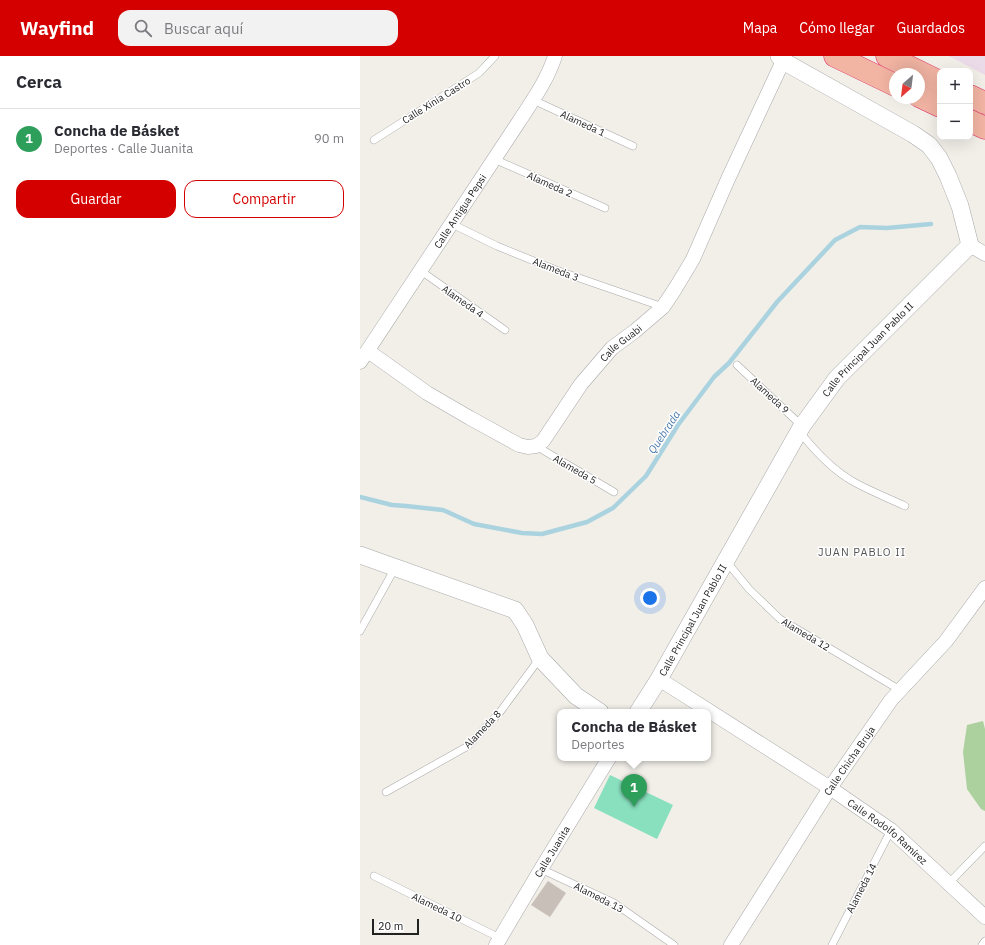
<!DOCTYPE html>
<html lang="es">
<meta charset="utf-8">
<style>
:root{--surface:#fff;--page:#f2f2f3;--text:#2b2b33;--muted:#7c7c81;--line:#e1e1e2;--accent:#d40000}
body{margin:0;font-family:"IBM Plex Sans",sans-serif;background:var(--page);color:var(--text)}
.controls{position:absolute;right:12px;top:12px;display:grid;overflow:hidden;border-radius:8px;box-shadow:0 4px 16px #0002}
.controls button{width:36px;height:36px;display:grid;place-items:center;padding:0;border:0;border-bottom:1px solid var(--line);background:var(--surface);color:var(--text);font:20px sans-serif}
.compass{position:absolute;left:529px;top:12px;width:36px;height:36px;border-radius:50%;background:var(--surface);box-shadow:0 4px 16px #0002;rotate:208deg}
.scale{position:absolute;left:12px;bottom:10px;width:47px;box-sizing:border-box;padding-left:4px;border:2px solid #222;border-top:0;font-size:11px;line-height:14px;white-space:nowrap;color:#222;-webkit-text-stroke:3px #fff;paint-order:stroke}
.you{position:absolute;left:290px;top:542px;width:14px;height:14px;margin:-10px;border:3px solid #fff;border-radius:50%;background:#1a73e8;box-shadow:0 0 0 6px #1a73e833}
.badge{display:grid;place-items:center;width:26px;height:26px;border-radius:50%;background:var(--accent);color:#fff;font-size:13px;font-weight:700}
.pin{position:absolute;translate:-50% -33px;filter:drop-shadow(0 1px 2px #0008)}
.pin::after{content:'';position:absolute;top:21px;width:14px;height:12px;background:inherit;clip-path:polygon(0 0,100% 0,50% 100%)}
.popup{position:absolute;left:197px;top:653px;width:154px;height:52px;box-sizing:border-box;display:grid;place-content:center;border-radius:8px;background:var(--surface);filter:drop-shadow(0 1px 3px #0005);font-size:13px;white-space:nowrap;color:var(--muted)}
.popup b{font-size:15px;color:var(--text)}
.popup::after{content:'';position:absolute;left:50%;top:100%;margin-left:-8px;border:8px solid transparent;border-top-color:var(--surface)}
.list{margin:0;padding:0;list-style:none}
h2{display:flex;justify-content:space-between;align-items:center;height:52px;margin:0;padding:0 16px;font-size:17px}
h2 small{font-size:13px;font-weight:400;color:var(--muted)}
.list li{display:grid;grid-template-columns:26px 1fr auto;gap:12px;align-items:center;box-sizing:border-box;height:60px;padding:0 16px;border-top:1px solid var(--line)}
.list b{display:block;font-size:15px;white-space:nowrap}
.list p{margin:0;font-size:13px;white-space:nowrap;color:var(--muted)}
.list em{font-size:13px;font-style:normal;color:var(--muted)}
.actions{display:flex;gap:8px;padding:12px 16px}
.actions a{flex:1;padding:9px 0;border:1px solid var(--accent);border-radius:12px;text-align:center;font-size:14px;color:var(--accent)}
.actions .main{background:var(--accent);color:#fff}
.icon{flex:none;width:22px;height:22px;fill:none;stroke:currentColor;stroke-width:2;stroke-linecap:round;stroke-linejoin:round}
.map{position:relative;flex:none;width:625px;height:889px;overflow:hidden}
header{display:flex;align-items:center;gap:24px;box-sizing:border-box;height:56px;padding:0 20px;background:var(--accent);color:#fff}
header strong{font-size:19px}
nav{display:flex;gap:22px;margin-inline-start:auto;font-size:14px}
.search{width:280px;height:36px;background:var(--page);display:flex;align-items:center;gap:10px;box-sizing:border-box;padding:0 14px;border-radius:12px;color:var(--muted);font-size:15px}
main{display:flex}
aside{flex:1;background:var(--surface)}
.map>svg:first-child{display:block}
.industrial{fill:#ebdbe8}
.forest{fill:#add19e}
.pitch{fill:#88e0be}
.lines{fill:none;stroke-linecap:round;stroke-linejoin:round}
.stream{stroke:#aad3df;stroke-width:4.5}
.building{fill:#c7bfb8}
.service-casing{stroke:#a9a9a9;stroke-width:8}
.minor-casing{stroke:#a9a9a9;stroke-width:15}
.tertiary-casing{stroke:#a9a9a9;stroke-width:18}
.trunk-casing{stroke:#dc2a67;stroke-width:23}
.service{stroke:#fff;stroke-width:7}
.minor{stroke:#fff;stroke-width:14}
.tertiary{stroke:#fff;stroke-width:17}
.trunk{stroke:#f2b4a3;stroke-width:22}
.labels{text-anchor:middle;stroke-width:3;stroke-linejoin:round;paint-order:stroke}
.street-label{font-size:10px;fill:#222;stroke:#fff}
.water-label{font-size:11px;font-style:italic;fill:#4a7aab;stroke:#fff}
.neighbourhood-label{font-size:11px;letter-spacing:1px;fill:#555;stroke:#fff}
</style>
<header>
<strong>Wayfind</strong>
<div class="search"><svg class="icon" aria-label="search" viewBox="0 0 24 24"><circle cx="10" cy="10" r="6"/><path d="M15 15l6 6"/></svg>Buscar aquí</div>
<nav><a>Mapa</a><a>Cómo llegar</a><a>Guardados</a></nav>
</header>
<main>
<aside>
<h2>Cerca<small></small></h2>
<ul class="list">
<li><span class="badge" style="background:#2e9e5b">1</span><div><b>Concha de Básket</b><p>Deportes · Calle Juanita</p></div><em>90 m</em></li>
</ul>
<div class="actions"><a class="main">Guardar</a><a>Compartir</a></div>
</aside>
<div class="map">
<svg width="625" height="889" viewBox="0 0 625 889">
<rect width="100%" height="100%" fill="#f2efe9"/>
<!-- industrial -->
<path class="industrial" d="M589 0H625V19Z"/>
<!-- forest -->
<path class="forest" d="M623 665 625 673V755L621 753 607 733 603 696 607 669Z"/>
<!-- pitch -->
<path class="pitch" d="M250 719 313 749 297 783 234 752Z"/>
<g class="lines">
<!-- stream -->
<path class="stream" d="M0 441 32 449 46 450 83 454 114 468 162 477 182 478 227 466 253 452 286 420 318 369 354 321 369 307 417 246 475 184 500 171 527 172 571 168"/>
</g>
<!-- building -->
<path class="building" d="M188 825 206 837 190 861 171 849Z"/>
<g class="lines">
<!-- service casing -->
<g class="service-casing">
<g id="service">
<path d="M173 44 273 90"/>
<path d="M14 84 119 17 135 0"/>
<path d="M134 103 245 152"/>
<path d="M92 168 137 190 196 214 303 251"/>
<path d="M61 215 145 274"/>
<path d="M377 309 442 370"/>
<path d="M439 375C454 394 472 414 494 426 510 435 528 442 545 450"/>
<path d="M176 390 254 436"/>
<path d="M366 505 389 533 420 563 540 634"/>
<path d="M0 575 35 512"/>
<path d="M26 736 108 690 140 656 180 602"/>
<path d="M181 813 254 847 314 889"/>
<path d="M14 820 140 882"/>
<path d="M589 827 625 790"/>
<path d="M472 889 531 774"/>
<path d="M622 889 625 885"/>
</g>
</g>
<!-- minor casing -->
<g class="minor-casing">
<g id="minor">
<path d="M610 189 625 198"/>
<path id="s1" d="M8 295 67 337 110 362 159 389 168 391 176 390 183 385 221 328 252 292 275 275 303 251 315 233 333 203 368 123 423 5"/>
<path id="s2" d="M0 306 158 67C172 45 187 25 195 0"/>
<path id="s3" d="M299 623 470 732 531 774 625 861"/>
<path id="s4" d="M136 889 181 813 249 702"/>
<path id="s5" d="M371 889 470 732 531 644 586 585 625 532"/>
</g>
</g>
<!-- tertiary casing -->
<g class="tertiary-casing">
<g id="tertiary">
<path d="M0 499 155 554 165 569 180 602 216 640 240 656"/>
<path id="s6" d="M278 656 299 623 442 370 477 322 610 189 600 150 588 120 579 102 569 89 553 78 423 5 419 0"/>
</g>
</g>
<!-- trunk casing -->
<g class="trunk-casing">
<g id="trunk">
<path d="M475 0 535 29"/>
<path d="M527 0 580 26"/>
<path d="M559 40 580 50"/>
<path d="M610 40 625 47"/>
<path d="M610 65 625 72"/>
</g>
</g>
<!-- service -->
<use href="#service" class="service"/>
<!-- minor -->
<use href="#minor" class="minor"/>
<!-- tertiary -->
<use href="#tertiary" class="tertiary"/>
<!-- trunk -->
<use href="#trunk" class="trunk"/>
</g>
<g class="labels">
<!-- street labels -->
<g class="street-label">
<text transform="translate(76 44) rotate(-32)" y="4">Calle Xinia Castro</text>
<text transform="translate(223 67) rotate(25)" y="4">Alameda 1</text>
<text transform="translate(190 128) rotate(24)" y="4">Alameda 2</text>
<text dy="4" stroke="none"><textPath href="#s2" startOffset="181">Calle Antigua Pepsi</textPath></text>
<text transform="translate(196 213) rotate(21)" y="4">Alameda 3</text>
<text transform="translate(103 245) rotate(35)" y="4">Alameda 4</text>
<text dy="4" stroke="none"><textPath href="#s1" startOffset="330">Calle Guabi</textPath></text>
<text dy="4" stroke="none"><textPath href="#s6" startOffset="431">Calle Principal Juan Pablo II</textPath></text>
<text transform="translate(410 339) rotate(43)" y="4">Alameda 9</text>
<text transform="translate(215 413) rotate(30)" y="4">Alameda 5</text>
<text dy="4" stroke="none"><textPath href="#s6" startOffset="107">Calle Principal Juan Pablo II</textPath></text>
<text transform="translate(446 578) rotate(31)" y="4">Alameda 12</text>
<text transform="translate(122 673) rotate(-46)" y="4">Alameda 8</text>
<text dy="4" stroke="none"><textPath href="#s5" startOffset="219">Calle Chicha Bruja</textPath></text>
<text dy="4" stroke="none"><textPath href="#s3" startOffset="275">Calle Rodolfo Ramírez</textPath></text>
<text dy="4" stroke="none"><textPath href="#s4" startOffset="109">Calle Juanita</textPath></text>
<text transform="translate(501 832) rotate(-63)" y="4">Alameda 14</text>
<text transform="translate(239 841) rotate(27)" y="4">Alameda 13</text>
<text transform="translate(77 851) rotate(26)" y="4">Alameda 10</text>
</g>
<!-- water labels -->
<g class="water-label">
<text transform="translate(304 376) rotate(-57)" y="4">Quebrada</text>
</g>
<!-- neighbourhood labels -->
<g class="neighbourhood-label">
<text x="502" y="500">JUAN PABLO II</text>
</g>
</g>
</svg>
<div class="controls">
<button>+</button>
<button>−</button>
</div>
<svg class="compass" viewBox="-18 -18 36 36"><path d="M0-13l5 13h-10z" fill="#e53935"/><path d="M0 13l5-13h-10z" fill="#7c7c81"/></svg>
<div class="scale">20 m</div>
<div class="you"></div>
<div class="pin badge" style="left:274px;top:751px;background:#2e9e5b">1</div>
<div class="popup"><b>Concha de Básket</b>Deportes</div>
</div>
</main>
